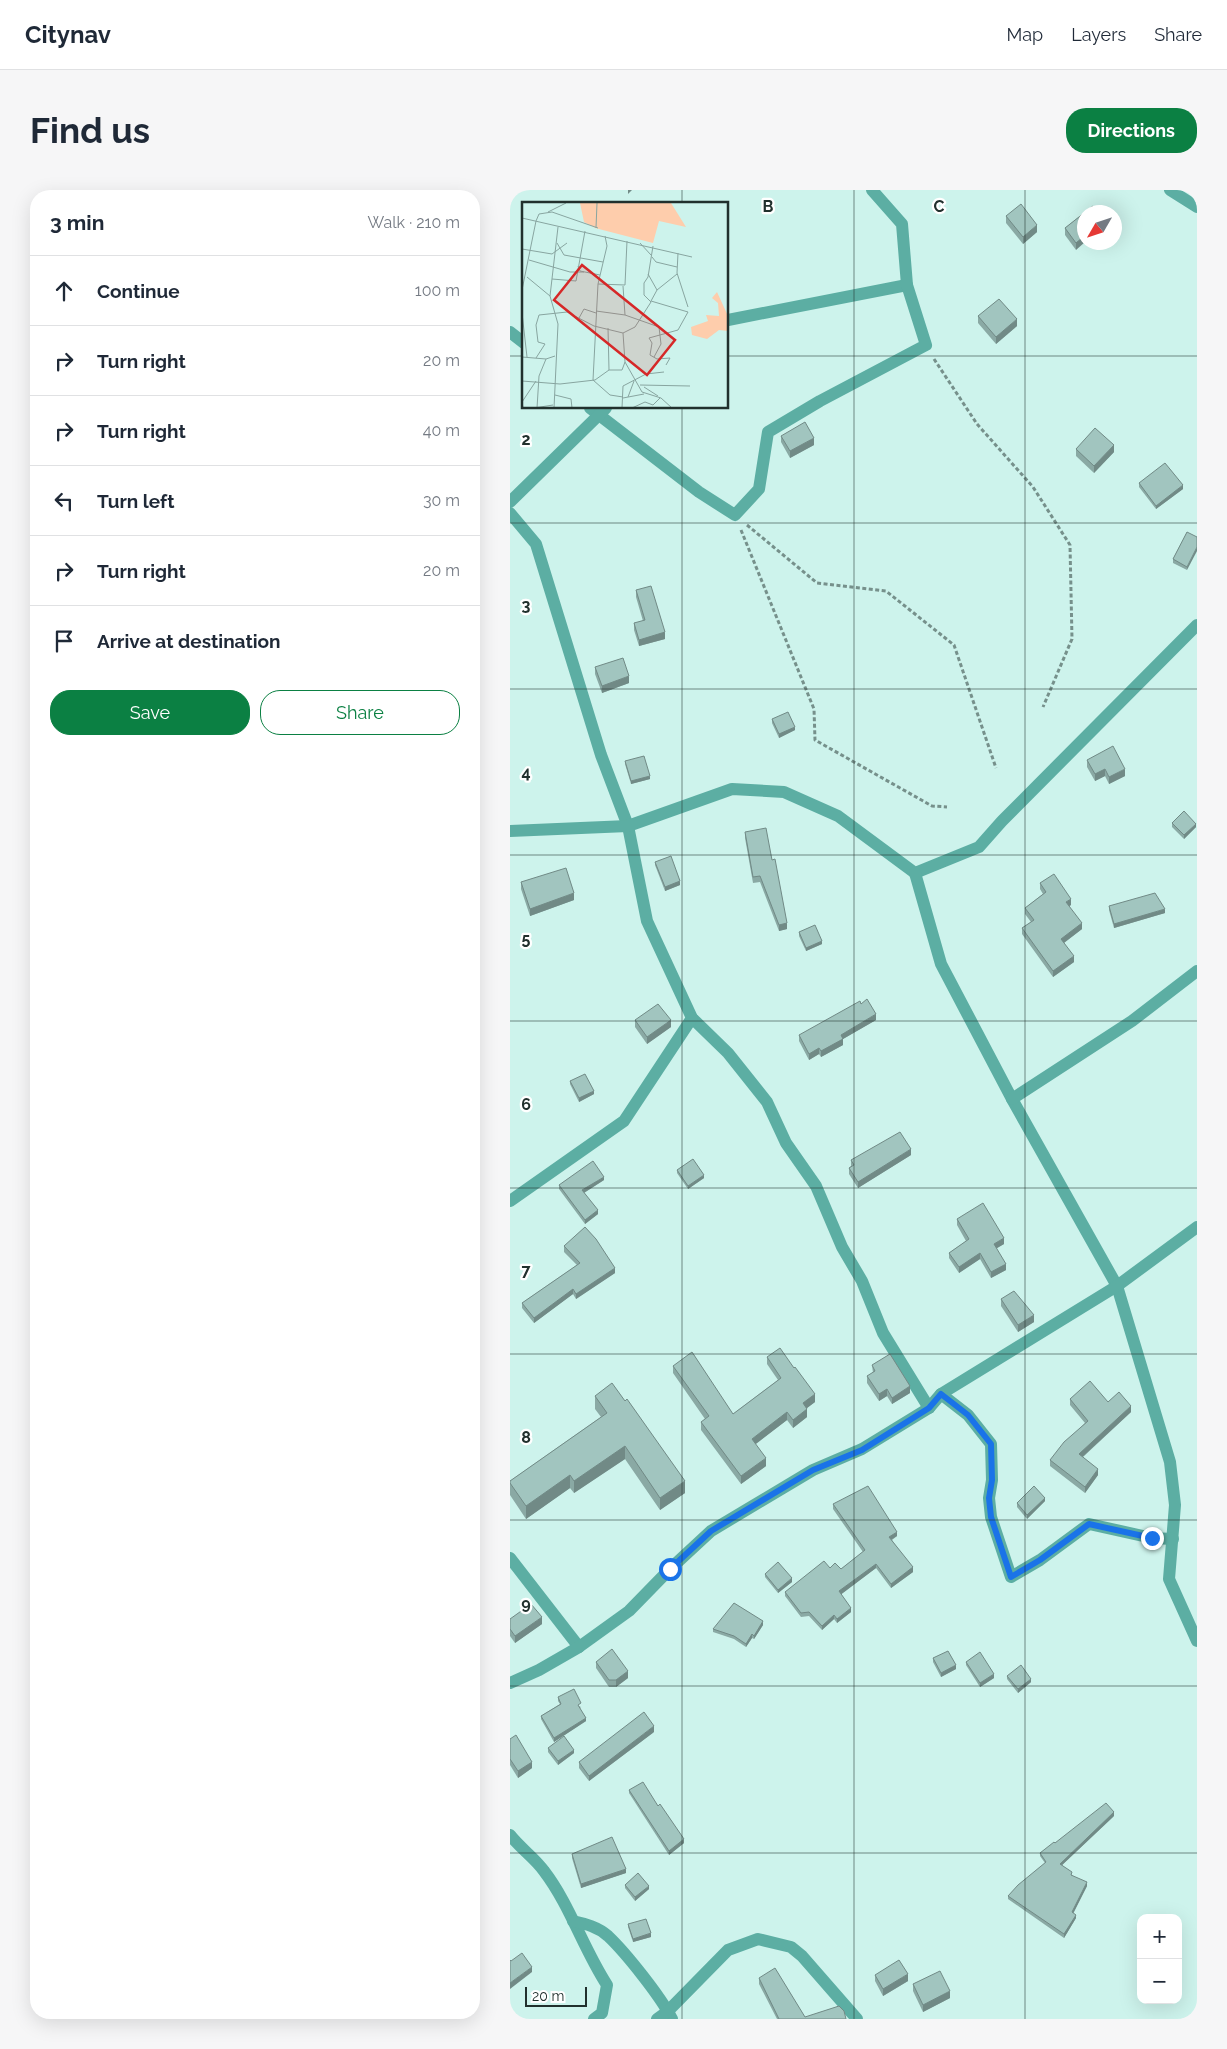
<!DOCTYPE html>
<meta charset="utf-8">
<style>
:root{--surface:#fff;--page:#f6f6f7;--text:#1f2937;--muted:#747a83;--line:#e0e1e3;--accent:#0b8043}
body{margin:0;font-family:Raleway,sans-serif;background:var(--page);color:var(--text)}
.controls{position:absolute;right:15px;bottom:15px;display:grid;overflow:hidden;border-radius:10px;box-shadow:0 5px 20px #0002}
.controls button{width:45px;height:45px;display:grid;place-items:center;padding:0;border:0;border-bottom:1px solid var(--line);background:var(--surface);color:var(--text);font:25px sans-serif}
.compass{position:absolute;left:567px;top:15px;width:45px;height:45px;border-radius:50%;background:var(--surface);box-shadow:0 5px 20px #0002;rotate:231deg}
.scale{position:absolute;left:15px;bottom:12px;width:62px;box-sizing:border-box;padding-left:5px;border:2px solid #21302d;border-top:0;font-size:14px;line-height:18px;white-space:nowrap;color:#21302d;-webkit-text-stroke:4px #fff;paint-order:stroke}
.stop{position:absolute;width:15px;height:15px;margin:-11px;border:4px solid #1a73e8;border-radius:50%;background:#fff}
.stop.end{background:#1a73e8;border-color:#fff;box-shadow:0 1px 5px #0008}
.list{margin:0;padding:0;list-style:none}
h2{display:flex;justify-content:space-between;align-items:center;height:65px;margin:0;padding:0 20px;font-size:21px}
h2 small{font-size:16px;font-weight:400;color:var(--muted)}
.list li{display:grid;grid-template-columns:32px 1fr auto;gap:15px;align-items:center;box-sizing:border-box;height:70px;padding:0 20px;border-top:1px solid var(--line)}
.list b{display:block;font-size:19px;white-space:nowrap}
.list em{font-size:16px;font-style:normal;color:var(--muted)}
.actions{display:flex;gap:10px;padding:15px 20px}
.actions a{flex:1;padding:11px 0;border:1px solid var(--accent);border-radius:20px;text-align:center;font-size:18px;color:var(--accent)}
.actions .main{background:var(--accent);color:#fff}
.icon{flex:none;width:28px;height:28px;fill:none;stroke:currentColor;stroke-width:2;stroke-linecap:round;stroke-linejoin:round}
.map{position:relative;flex:none;width:687px;height:1829px;overflow:hidden;border-radius:20px}
header{display:flex;align-items:center;gap:30px;box-sizing:border-box;height:70px;padding:0 25px;background:var(--surface);border-bottom:1px solid var(--line)}
header strong{font-size:24px}
nav{display:flex;gap:28px;margin-inline-start:auto;font-size:18px}
.intro{display:flex;align-items:center;justify-content:space-between;box-sizing:border-box;height:120px;padding:0 30px}
h1{margin:0;font-size:35px}
.button{padding:12px 22px;border-radius:20px;background:var(--accent);color:#fff;font-size:18px;font-weight:700}
main{display:flex;gap:30px;padding:0 30px}
aside{flex:1;background:var(--surface);border-radius:20px;box-shadow:0 5px 20px #0002}
.map>svg:first-child{display:block}
.lines{fill:none;stroke-linecap:round;stroke-linejoin:round}
.path{stroke:#76908b;stroke-width:3;stroke-dasharray:4 2.5;stroke-linecap:butt}
.street{stroke:#5caea3;stroke-width:12}
.wall{fill:#8aa9a4}
.shaded-wall{fill:#718a86}
.building{fill:#a1c5bf;stroke:#718a86}
.route{stroke:#1a73e8;stroke-width:6}
.grid{fill:none;stroke:#21302d;stroke-width:1;stroke-opacity:0.55}
.inset-road{fill:none;stroke:#88a5a0;stroke-width:1}
.view{fill:#d62828;fill-opacity:0.15;stroke:#d62828;stroke-width:2.5}
.inset-edge{fill:none;stroke:#21302d;stroke-width:2.5}
.grid-label{font-size:16px;text-anchor:middle;font-weight:bold;fill:#21302d;stroke:#fff;stroke-width:4.5;stroke-linejoin:round;paint-order:stroke}
</style>
<header>
<strong>Citynav</strong>
<nav><a>Map</a><a>Layers</a><a>Share</a></nav>
</header>
<div class="intro"><h1>Find us</h1><a class="button">Directions</a></div>
<main>
<aside>
<h2>3 min<small>Walk · 210 m</small></h2>
<ul class="list">
<li><svg class="icon" aria-label="ahead" viewBox="0 0 24 24"><path d="M12 20V5M6 11l6-6 6 6"/></svg><div><b>Continue</b></div><em>100 m</em></li>
<li><svg class="icon" aria-label="right" viewBox="0 0 24 24"><path d="M7 20v-9h11M14 6l5 5-5 5"/></svg><div><b>Turn right</b></div><em>20 m</em></li>
<li><svg class="icon" aria-label="right" viewBox="0 0 24 24"><path d="M7 20v-9h11M14 6l5 5-5 5"/></svg><div><b>Turn right</b></div><em>40 m</em></li>
<li><svg class="icon" aria-label="left" viewBox="0 0 24 24"><path d="M17 20v-9H6M10 6l-5 5 5 5"/></svg><div><b>Turn left</b></div><em>30 m</em></li>
<li><svg class="icon" aria-label="right" viewBox="0 0 24 24"><path d="M7 20v-9h11M14 6l5 5-5 5"/></svg><div><b>Turn right</b></div><em>20 m</em></li>
<li><svg class="icon" aria-label="arrive" viewBox="0 0 24 24"><path d="M6 21V4h12l-3 4 3 4H6"/></svg><div><b>Arrive at destination</b></div></li>
</ul>
<div class="actions"><a class="main">Save</a><a>Share</a></div>
</aside>
<div class="map">
<svg width="687" height="1829" viewBox="0 0 687 1829">
<rect width="100%" height="100%" fill="#cdf3ec"/>
<g class="lines">
<!-- path -->
<g class="path">
<path d="M424 169 467 234 523 297 560 355 562 449 533 517"/>
<path d="M237 335 307 393 376 401 444 455 486 578"/>
<path d="M231 340 304 519 305 550 422 616 437 617"/>
</g>
<!-- street -->
<g class="street">
<path d="M660 0 687 17"/>
<path d="M218 130 397 95"/>
<path d="M0 142 14 153"/>
<path d="M80 218 189 302 225 325 249 299 258 242 310 211 416 155 397 95 392 34 362 0"/>
<path d="M0 312 96 218"/>
<path d="M0 323 26 354 91 565 118 636 137 731 182 828 218 863 257 912 276 953 306 996 332 1057 352 1091 373 1143 419 1218"/>
<path d="M0 641 118 636 222 599 274 602 328 626 405 683 469 657 492 631 687 435"/>
<path d="M405 683 431 774 502 909 607 1096 660 1272 665 1315 659 1389 687 1451"/>
<path d="M502 909 622 831 687 781"/>
<path d="M0 1011 114 931 182 828"/>
<path d="M431 1204 458 1225 481 1254 482 1290 479 1308 481 1327 501 1387 530 1370 579 1334 642 1348 663 1349"/>
<path d="M0 1368 69 1457"/>
<path d="M0 1493 29 1480 69 1457 119 1421 160 1379 201 1341 303 1280 352 1259 419 1218 431 1204 607 1096 687 1037"/>
<path d="M0 1645C10 1658 25 1668 34 1681 60 1715 73 1758 97 1795L92 1823 84 1829"/>
<path d="M63 1731C76 1734 88 1737 98 1746 116 1763 151 1807 162 1829"/>
<path d="M147 1829 158 1821 218 1760 248 1749 281 1757 292 1766 347 1829"/>
</g>
</g>
<!-- wall -->
<g class="wall">
<path d="M574 23 566 60 555 45V38Z"/>
<path d="M496 26 527 42 513 54 496 33Z"/>
<path d="M468 126 507 136 486 154 468 133Z"/>
<path d="M271 246 304 255 280 268 271 252Z"/>
<path d="M566 259 604 262 584 283 566 266Z"/>
<path d="M629 293 673 299 646 319 629 297Z"/>
<path d="M677 342V380L663 373V369Z"/>
<path d="M126 400 155 449 129 456 124 440V433L133 431 126 407Z"/>
<path d="M85 477 119 493 92 503 85 484Z"/>
<path d="M262 529 285 540 269 548 262 533Z"/>
<path d="M577 570 615 586 599 594 595 586 585 591 577 577Z"/>
<path d="M115 571 140 589 121 594 115 574Z"/>
<path d="M662 633 686 637 674 649 662 637Z"/>
<path d="M235 642 262 670 277 739 269 741 250 692 243 693 235 648Z"/>
<path d="M145 672 170 695 155 701 145 675Z"/>
<path d="M11 692 64 710 20 726 11 699Z"/>
<path d="M530 693 561 715 559 716 572 739 554 753 564 772 543 787 512 744V738L521 732 515 724V718L533 704 530 699Z"/>
<path d="M599 716 655 723 604 738 599 720Z"/>
<path d="M289 742 312 754 296 761 289 746Z"/>
<path d="M125 830 161 837 137 854 125 837Z"/>
<path d="M366 830 333 849V855L311 867 309 864 299 870 289 851V845Z"/>
<path d="M60 891 84 904 69 912 60 894Z"/>
<path d="M401 965 348 998 339 984V978L341 976V970Z"/>
<path d="M167 980 194 988 178 999 167 983Z"/>
<path d="M94 990 74 1003 88 1024 75 1034 49 999V995Z"/>
<path d="M447 1029 494 1054 486 1058 496 1080 481 1088 470 1069 449 1083 439 1068V1063L456 1051 447 1035Z"/>
<path d="M54 1056 105 1083 66 1109 63 1104 24 1133 12 1118V1113L67 1075 54 1062Z"/>
<path d="M491 1109 524 1132 508 1142 491 1116Z"/>
<path d="M257 1167 305 1212 297 1218V1227L283 1238 277 1230 245 1254 256 1276 231 1294 191 1240V1232L195 1229 163 1183V1176L223 1224 268 1190 257 1174Z"/>
<path d="M362 1175 400 1203 382 1214 377 1206 369 1211 357 1193V1186L363 1183Z"/>
<path d="M85 1206 175 1303 150 1320 115 1269 64 1303 60 1298 16 1329 0 1305V1291L91 1227 85 1219Z"/>
<path d="M560 1209 598 1212 621 1222 573 1267 588 1285 575 1303 540 1276V1270L575 1233 560 1215Z"/>
<path d="M535 1311 517 1329 507 1317V1313Z"/>
<path d="M323 1314 387 1346 382 1350 403 1382 381 1398 366 1378 331 1404 341 1422 327 1433 324 1429 312 1440 299 1426 291 1427 275 1406V1402L320 1378 331 1379 353 1362 323 1319Z"/>
<path d="M255 1384 282 1392 268 1403 255 1387Z"/>
<path d="M0 1429 32 1434 5 1453 0 1446Z"/>
<path d="M253 1435 244 1449 242 1448 236 1457 224 1449 203 1442V1439Z"/>
<path d="M423 1468 446 1479 431 1487 423 1472Z"/>
<path d="M86 1472 118 1488 106 1497H99L86 1478Z"/>
<path d="M456 1472 484 1488 470 1497 456 1475Z"/>
<path d="M497 1486 521 1492 508 1503 497 1489Z"/>
<path d="M48 1507 71 1517 70 1518 76 1531 44 1552 31 1529V1526L50 1514 48 1511Z"/>
<path d="M144 1542 79 1591 69 1578V1572Z"/>
<path d="M0 1549 22 1578 8 1588 0 1575Z"/>
<path d="M38 1558 64 1563 48 1575 38 1562Z"/>
<path d="M119 1600 148 1616 174 1653 159 1665 119 1603Z"/>
<path d="M604 1626 552 1675 562 1685 577 1696 563 1723 566 1728 554 1748 498 1709V1706L535 1673 530 1666V1663L545 1653Z"/>
<path d="M62 1664 116 1683 71 1698 62 1668Z"/>
<path d="M115 1695 139 1699 125 1711 115 1698Z"/>
<path d="M118 1734 141 1747 123 1752 118 1737Z"/>
<path d="M365 1785 398 1791 373 1806 365 1791Z"/>
<path d="M249 1788 295 1827 336 1829H267L249 1794Z"/>
<path d="M403 1794 440 1808 413 1822 403 1801Z"/>
</g>
<!-- shaded-wall -->
<g class="shaded-wall">
<path d="M118 0H122L118 4Z"/>
<path d="M527 35V42L513 54V47Z"/>
<path d="M574 46V52H575L566 60V53Z"/>
<path d="M507 129V136L486 154V147Z"/>
<path d="M304 248V255L280 268V261Z"/>
<path d="M604 255V262L584 283V276Z"/>
<path d="M673 295V299L646 319V316Z"/>
<path d="M687 357V361L677 380V377Z"/>
<path d="M155 442V449L129 456V450Z"/>
<path d="M119 486V493L92 503V496Z"/>
<path d="M285 537V540L269 548V544Z"/>
<path d="M595 579V586L585 591V584Z"/>
<path d="M615 579V586L599 594V587Z"/>
<path d="M140 586V589L121 594V591Z"/>
<path d="M686 634V637L674 649V645Z"/>
<path d="M170 691V695L155 701V697Z"/>
<path d="M64 703V710L20 726V719Z"/>
<path d="M561 709V715L556 718V712Z"/>
<path d="M655 719V723L604 738V734Z"/>
<path d="M277 733V739L269 741V735Z"/>
<path d="M572 733V739L551 755V749Z"/>
<path d="M312 751V754L296 761V758Z"/>
<path d="M564 766V772L543 787V781Z"/>
<path d="M366 824V830L333 849V855L311 867V861L331 845Z"/>
<path d="M161 830V837L137 854V847Z"/>
<path d="M309 858V864L299 870V864Z"/>
<path d="M84 901V904L69 912V908Z"/>
<path d="M401 959V965L348 998V992Z"/>
<path d="M194 985V988L178 999V996Z"/>
<path d="M94 987V990L72 1004V1000Z"/>
<path d="M88 1020V1024L75 1034V1030Z"/>
<path d="M494 1048V1054L484 1060V1054Z"/>
<path d="M470 1063V1069L449 1083V1077Z"/>
<path d="M496 1074V1080L481 1088V1082Z"/>
<path d="M105 1078V1083L66 1109V1104Z"/>
<path d="M63 1099V1104L24 1133V1128Z"/>
<path d="M524 1125V1132L508 1142V1135Z"/>
<path d="M400 1196V1203L382 1214V1208Z"/>
<path d="M377 1199V1206L369 1211V1204Z"/>
<path d="M305 1204V1212L293 1221V1213Z"/>
<path d="M621 1216V1222L569 1270V1264Z"/>
<path d="M297 1219V1227L283 1238V1230Z"/>
<path d="M277 1222V1230L242 1257V1249Z"/>
<path d="M115 1256V1269L64 1303V1291Z"/>
<path d="M256 1268V1276L231 1294V1286Z"/>
<path d="M588 1279V1285L575 1303V1297Z"/>
<path d="M60 1285V1298L16 1329V1316Z"/>
<path d="M175 1291V1303L150 1320V1308Z"/>
<path d="M535 1308V1311L517 1329V1325Z"/>
<path d="M387 1342V1346L379 1351V1347Z"/>
<path d="M366 1374V1378L329 1406V1401Z"/>
<path d="M403 1377V1382L381 1398V1394Z"/>
<path d="M282 1388V1392L268 1403V1400Z"/>
<path d="M341 1418V1422L327 1433V1429Z"/>
<path d="M324 1425V1429L312 1440V1436Z"/>
<path d="M32 1427V1434L5 1453V1446Z"/>
<path d="M253 1431V1435L244 1449V1446Z"/>
<path d="M242 1444V1448L236 1457V1454Z"/>
<path d="M446 1475V1479L431 1487V1483Z"/>
<path d="M118 1481V1488L106 1497V1490Z"/>
<path d="M484 1484V1488L470 1497V1493Z"/>
<path d="M521 1489V1492L508 1503V1499Z"/>
<path d="M76 1528V1531L44 1552V1548Z"/>
<path d="M144 1536V1542L79 1591V1586Z"/>
<path d="M64 1560V1563L48 1575V1571Z"/>
<path d="M22 1572V1578L8 1588V1581Z"/>
<path d="M604 1622V1626L550 1677V1674Z"/>
<path d="M174 1649V1653L159 1665V1661Z"/>
<path d="M116 1679V1683L71 1698V1694Z"/>
<path d="M577 1692V1696L562 1726V1722Z"/>
<path d="M139 1696V1699L125 1711V1707Z"/>
<path d="M566 1725V1728L554 1748V1744Z"/>
<path d="M141 1743V1747L123 1752V1749Z"/>
<path d="M22 1777V1782L0 1799V1793Z"/>
<path d="M398 1784V1791L373 1806V1799Z"/>
<path d="M440 1801V1808L413 1822V1815Z"/>
</g>
<!-- building -->
<g class="building">
<path d="M511 14 527 35 513 47 496 26Z"/>
<path d="M583 16 588 22H575Z"/>
<path d="M574 23V46L566 53 555 38Z"/>
<path d="M489 109 507 129 486 147 468 126Z"/>
<path d="M295 232 304 248 280 261 271 246Z"/>
<path d="M585 238 604 255 584 276 566 259Z"/>
<path d="M655 273 673 295 646 316 629 293Z"/>
<path d="M677 342 687 347V357L677 377 663 369Z"/>
<path d="M141 396 155 442 129 450 124 433 135 430 126 400Z"/>
<path d="M113 468 119 486 92 496 85 477Z"/>
<path d="M278 522 285 537 269 544 262 529Z"/>
<path d="M603 556 615 579 599 587 595 579 585 584 577 570Z"/>
<path d="M134 566 140 586 121 591 115 571Z"/>
<path d="M674 621 686 634 674 645 662 633Z"/>
<path d="M256 638 262 670 265 669 277 733 269 735 250 686 243 687 235 642Z"/>
<path d="M161 666 170 691 155 697 145 672Z"/>
<path d="M56 678 64 703 20 719 11 692Z"/>
<path d="M544 684 561 709 556 712 572 733 551 749 564 766 543 781 512 738 524 730 515 718 536 702 530 693Z"/>
<path d="M645 703 655 719 604 734 599 716Z"/>
<path d="M305 735 312 751 296 758 289 742Z"/>
<path d="M357 809 366 824 331 845 333 849 311 861 309 858 299 864 289 845 350 811 351 814Z"/>
<path d="M148 814 161 830 137 847 125 830Z"/>
<path d="M75 884 84 901 69 908 60 891Z"/>
<path d="M390 942 401 959 348 992 339 978 344 975 341 970Z"/>
<path d="M183 969 194 985 178 996 167 980Z"/>
<path d="M83 971 94 987 72 1000 88 1020 75 1030 49 995Z"/>
<path d="M473 1013 494 1048 484 1054 496 1074 481 1082 470 1063 449 1077 439 1063 459 1049 447 1029Z"/>
<path d="M75 1037 86 1049 105 1078 66 1104 63 1099 24 1128 12 1113 70 1073 54 1056Z"/>
<path d="M504 1101 524 1125 508 1135 491 1109Z"/>
<path d="M270 1158 284 1178 285 1177 305 1204 293 1213 297 1219 283 1230 277 1222 242 1249 256 1268 231 1286 191 1232 199 1226 163 1176 182 1162 223 1224 271 1188 257 1167Z"/>
<path d="M380 1164 400 1196 382 1208 377 1199 369 1204 357 1186 365 1181 362 1175Z"/>
<path d="M580 1191 598 1212 609 1202 621 1216 569 1264 588 1279 575 1297 540 1270 554 1252 578 1231 560 1209Z"/>
<path d="M102 1193 115 1211 117 1209 175 1291 150 1308 115 1256 64 1291 60 1285 16 1316 0 1293V1291L97 1223 85 1206Z"/>
<path d="M358 1296 387 1342 379 1347 403 1377 381 1394 366 1374 329 1401 341 1418 327 1429 324 1425 312 1436 299 1422 291 1423 275 1402 314 1371 320 1378 325 1373 331 1379 355 1360 323 1314Z"/>
<path d="M524 1296 535 1308 517 1325 507 1313Z"/>
<path d="M268 1372 282 1388 268 1400 255 1384Z"/>
<path d="M224 1413 253 1431 244 1446 242 1444 236 1454 224 1446 203 1439Z"/>
<path d="M21 1414 32 1427 5 1446 0 1439V1429Z"/>
<path d="M102 1459 118 1481 106 1490H99L86 1472Z"/>
<path d="M438 1461 446 1475 431 1483 423 1468Z"/>
<path d="M470 1462 484 1484 470 1493 456 1472Z"/>
<path d="M511 1475 521 1489 508 1499 497 1486Z"/>
<path d="M64 1499 71 1513 68 1515 76 1528 44 1548 31 1526 51 1514 48 1507Z"/>
<path d="M134 1522 144 1536 79 1586 69 1572Z"/>
<path d="M6 1545 22 1572 8 1581 0 1569V1549Z"/>
<path d="M54 1546 64 1560 48 1571 38 1558Z"/>
<path d="M133 1592 148 1616 150 1614 174 1649 159 1661 119 1600Z"/>
<path d="M596 1613 604 1622 550 1674 562 1682 561 1685 577 1692 562 1722 566 1725 554 1744 498 1706 508 1695 536 1672 530 1663 544 1652 545 1653Z"/>
<path d="M102 1647 116 1679 71 1694 62 1664Z"/>
<path d="M128 1683 139 1696 125 1707 115 1695Z"/>
<path d="M136 1729 141 1743 123 1749 118 1734Z"/>
<path d="M12 1763 22 1777 0 1793V1770L1 1771Z"/>
<path d="M389 1770 398 1784 373 1799 365 1785Z"/>
<path d="M265 1778 295 1827 329 1816 334 1821 336 1829H269L249 1788Z"/>
<path d="M430 1781 440 1801 413 1815 403 1794Z"/>
</g>
<g class="lines">
<!-- route -->
<path class="route" d="M160 1379 201 1341 303 1280 352 1260 419 1218 431 1204 458 1225 481 1254 482 1290 479 1308 481 1327 501 1387 530 1370 579 1334 642 1348"/>
</g>
<!-- grid -->
<path class="grid" d="M172 0V14M344 0V1829M515 0V1829M0 166H14M218 166H687M172 218V1829M0 333H687M0 499H687M0 665H687M0 831H687M0 998H687M0 1164H687M0 1330H687M0 1496H687M0 1663H687"/>
<!-- overview -->
<g transform="translate(12 12)">
<rect width="206" height="206" fill="#cdf3ec"/>
<path d="M58 1H149L164 25 137 19 131 41 73 26 62 20ZM195 90 206 114V129L197 128 185 137 170 133 169 125 186 119 184 113 197 114 196 101 190 96Z" fill="#fecdac"/>
<path class="inset-road" d="M26 10 44 1M0 16 170 55M14 19 17 12 30 10 76 26M74 26 75 1M83 34 85 44 76 82 71 178 88 193 101 195M35 41 42 53 81 60M118 41 129 53M0 47 30 52 45 41M156 51 155 71 166 105M130 55 134 60 155 65M7 58 48 70H62M56 64 58 69 78 73M126 72 135 88 129 99 166 110 156 128 127 136 130 141 128 153 135 157 148 156 144 163M5 75 28 94M30 77 54 79 63 29M76 82 103 83 105 39M101 84 103 113M0 88 14 19M135 88 155 72M74 109 103 113 137 125 139 142 132 155M0 111 5 155M57 116 62 107 74 111M86 126 87 168M0 155 24 157 33 154M14 156 23 142 16 140 14 123 17 113 45 110 72 124 101 131M103 160 101 131 113 125 129 100 122 93V81L126 75 131 44M0 179 38 182 73 178 87 168H100L103 160 120 190 139 196 150 206M118 183 168 184M122 185 136 194M33 193 49 197 50 206M106 195 112 179M101 196 122 192M1 206 0 200 14 179M12 206 31 203M15 206 17 174 24 157M32 206 36 122 28 94 36 25M100 206 101 184 124 172 142 170M110 206 123 200 131 203 138 196"/>
<path class="view" d="M60 63 153 138 125 173 32 98Z"/>
<rect width="206" height="206" class="inset-edge"/>
</g>
<g class="grid-label">
<text x="258" y="22">B</text>
<text x="429" y="22">C</text>
<text x="16" y="255">2</text>
<text x="16" y="421">3</text>
<text x="16" y="588">4</text>
<text x="16" y="754">5</text>
<text x="16" y="920">6</text>
<text x="16" y="1086">7</text>
<text x="16" y="1253">8</text>
<text x="16" y="1419">9</text>
</g>
</svg>
<div class="controls">
<button>+</button>
<button>−</button>
</div>
<svg class="compass" viewBox="-18 -18 36 36"><path d="M0-13l5 13h-10z" fill="#e53935"/><path d="M0 13l5-13h-10z" fill="#747a83"/></svg>
<div class="scale">20 m</div>
<div class="stop" style="left:160px;top:1379px"></div>
<div class="stop end" style="left:642px;top:1348px"></div>
</div>
</main>
